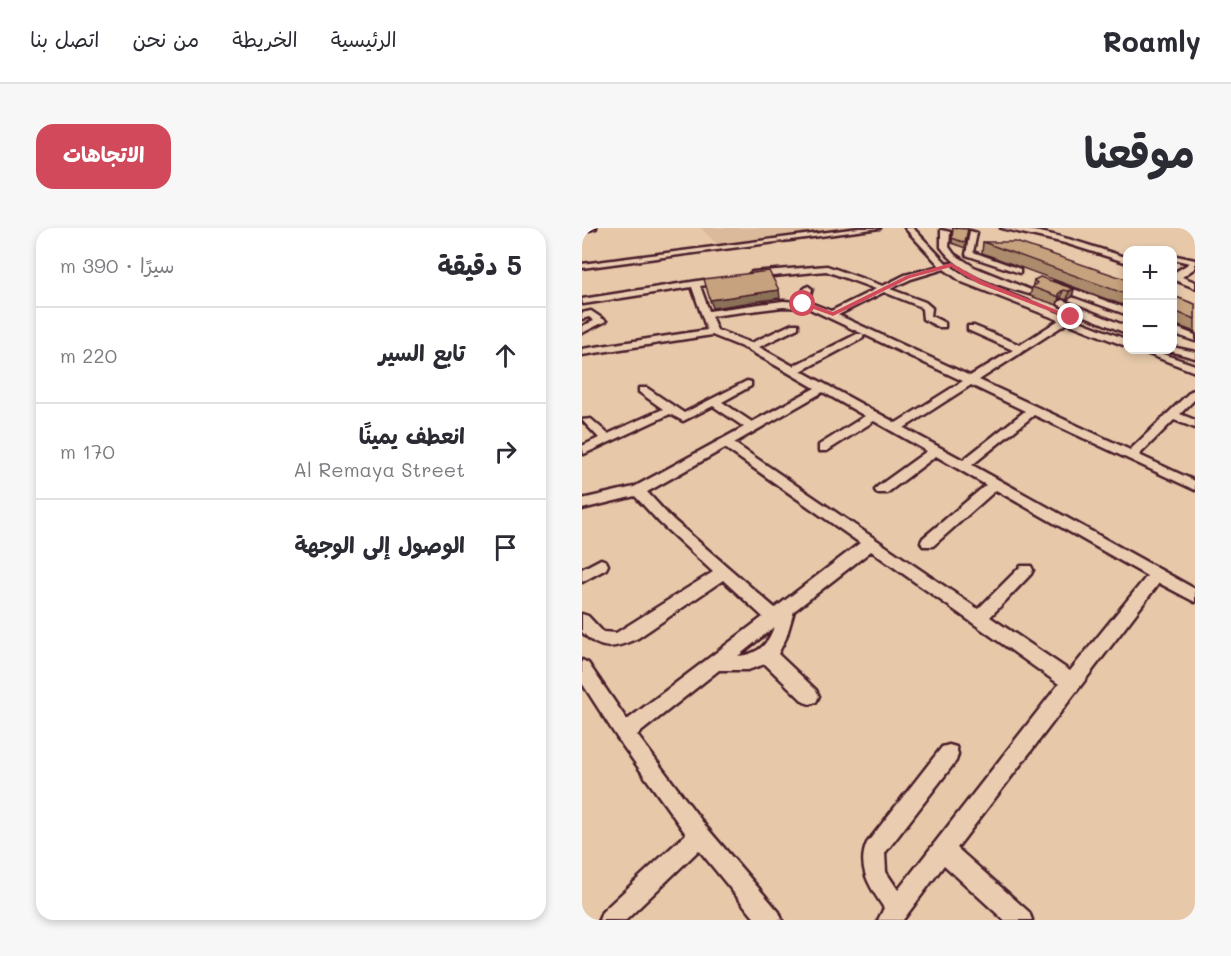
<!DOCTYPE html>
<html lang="ar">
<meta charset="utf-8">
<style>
:root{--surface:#fff;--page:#f7f7f7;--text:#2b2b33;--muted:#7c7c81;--line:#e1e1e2;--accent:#d1495b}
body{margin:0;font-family:Mali,"Playpen Sans Arabic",sans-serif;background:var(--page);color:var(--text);direction:rtl}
.controls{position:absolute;right:18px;top:18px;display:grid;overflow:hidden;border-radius:12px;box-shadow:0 3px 9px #0003}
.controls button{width:54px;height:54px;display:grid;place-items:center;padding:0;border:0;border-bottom:2px solid var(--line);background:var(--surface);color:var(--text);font:30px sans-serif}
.stop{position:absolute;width:18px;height:18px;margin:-14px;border:4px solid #d1495b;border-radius:50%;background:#fff}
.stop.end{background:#d1495b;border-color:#fff;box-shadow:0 2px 6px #0008}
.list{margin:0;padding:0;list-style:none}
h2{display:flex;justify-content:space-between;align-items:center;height:78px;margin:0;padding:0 24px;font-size:26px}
h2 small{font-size:20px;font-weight:400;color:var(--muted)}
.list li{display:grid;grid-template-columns:39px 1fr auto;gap:18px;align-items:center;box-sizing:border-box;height:96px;padding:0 24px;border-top:2px solid var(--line)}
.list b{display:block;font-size:22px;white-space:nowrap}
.list p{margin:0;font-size:20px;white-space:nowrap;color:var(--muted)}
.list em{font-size:20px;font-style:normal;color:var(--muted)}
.icon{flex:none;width:33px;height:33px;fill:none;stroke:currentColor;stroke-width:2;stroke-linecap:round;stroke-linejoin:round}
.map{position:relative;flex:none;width:613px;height:692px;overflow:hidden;direction:ltr;border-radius:18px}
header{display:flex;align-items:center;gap:36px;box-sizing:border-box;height:84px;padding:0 30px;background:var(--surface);border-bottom:2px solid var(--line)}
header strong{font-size:28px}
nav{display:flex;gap:33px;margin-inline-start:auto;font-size:21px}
.intro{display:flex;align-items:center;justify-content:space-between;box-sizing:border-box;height:144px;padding:0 36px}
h1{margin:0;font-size:42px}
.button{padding:15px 27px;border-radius:18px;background:var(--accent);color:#fff;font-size:21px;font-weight:700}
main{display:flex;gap:36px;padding:0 36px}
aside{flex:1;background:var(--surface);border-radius:18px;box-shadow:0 3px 9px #0003}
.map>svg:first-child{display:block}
.built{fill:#daba9b}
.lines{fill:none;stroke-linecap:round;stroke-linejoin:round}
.minor-casing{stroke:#4a1f2b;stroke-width:5}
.minor{fill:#eacdb1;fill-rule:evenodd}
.wall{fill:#ab8b6c;stroke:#4a1f2b;stroke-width:1.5}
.shaded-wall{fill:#8b7158;stroke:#4a1f2b;stroke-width:1.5}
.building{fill:#c7a27e;stroke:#4a1f2b;stroke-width:1.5}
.route{fill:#d1495b}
</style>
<header>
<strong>Roamly</strong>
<nav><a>الرئيسية</a><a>الخريطة</a><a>من نحن</a><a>اتصل بنا</a></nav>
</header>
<div class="intro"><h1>موقعنا</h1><a class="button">الاتجاهات</a></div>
<main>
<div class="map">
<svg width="613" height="692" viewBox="0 0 613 692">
<rect width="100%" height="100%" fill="#e7c9aa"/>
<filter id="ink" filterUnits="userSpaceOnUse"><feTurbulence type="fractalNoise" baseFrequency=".0167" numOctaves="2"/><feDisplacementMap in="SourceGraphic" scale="12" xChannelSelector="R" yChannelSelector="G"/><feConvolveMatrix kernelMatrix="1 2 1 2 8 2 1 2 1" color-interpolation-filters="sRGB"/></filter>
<g filter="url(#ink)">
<!-- built -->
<path class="built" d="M119 0H254L135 17Z"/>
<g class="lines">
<!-- minor casing -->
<g class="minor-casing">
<g id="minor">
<path d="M0 0H14L0 4Z"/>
<path d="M277 0H298L0 40V36Z"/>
<path d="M323 0H331L365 36 372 35 370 39 386 50 484 88 492 87V91L546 112V119L485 95 397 152 548 222 609 163 613 162V171L598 186 613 192V200L592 192 557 227 613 253V262L452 187 390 237 613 361V374L577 355 375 620 447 684 450 692H422L362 637 321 692H296L302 680C289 660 274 640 285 615L360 519 367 517 374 519 376 526 374 533 303 625 304 644 316 662 477 456 289 323 212 383 204 410 196 426 234 462 237 468 234 474 228 476 222 474 183 436 166 442H137L55 507 125 600 197 684 200 692H174L117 622 44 692H17L20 684 104 606 36 511 0 455V432L6 435 45 492 181 389 141 352 56 410C32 421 19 424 0 404V386L6 388 21 404 34 405 131 344 78 295 53 268 0 281V271L52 259 162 199 131 178 101 193 88 186 2 226 0 218 17 210 0 192 9 191 26 206 81 181 57 164V160H65L102 185 165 153 169 154V158L140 174 170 194 233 160 165 121 130 107 0 127V121L125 102 110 59 1 76 0 71 122 52 125 53V57L118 58 127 83 201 73 217 74 222 61 226 58 230 61 226 74 249 83 294 61 244 43 170 50 166 47 170 44 245 38 301 58 323 47 358 38ZM362 41 380 54 477 92 438 117 392 98H386V102L431 122 388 148 256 87 302 64 337 78 340 81 341 91 357 99H363V95L349 88 350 80 343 74 308 61 329 51ZM201 79 226 80 381 153 314 195 219 143 281 110V106H275L211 138 177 119 216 100V96H210L169 115 135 102 129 88ZM389 157 443 183 381 232 322 200ZM241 164 283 188 237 217V223H245L292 193 345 223 295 259 293 262 295 265H305L354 228 404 257 341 310 339 314 341 318H351L414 262 565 348 488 443 408 389 449 346 451 342 449 338H439L396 381 152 215ZM143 220 278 315 193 380 88 289 65 264ZM192 399C185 418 176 426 156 428Z"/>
<path d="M419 0C462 0 505 17 546 30V35L483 15Z"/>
<path d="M359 2 368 4 367 19 372 26 392 39 451 63 447 66C416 57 379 47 359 19Z"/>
<path d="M388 3 395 5 391 24 438 41V45L384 27Z"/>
<path d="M590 27 613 32V40L600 49 613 54V60L590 51V46L608 35 590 31Z"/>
<path d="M472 54 546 81V87L469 59 468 57Z"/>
<path d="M480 72 546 99V106L477 77 476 75Z"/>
<path d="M9 83 24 93 0 105V98L12 93 7 89 0 91V85Z"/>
<path d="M590 98 613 107V113L590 105Z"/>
<path d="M590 119 613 124V130L584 122H590Z"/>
<path d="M556 122H569L613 137V144Z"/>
<path d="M19 331 24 333 26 337 24 341 0 354V341Z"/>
</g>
</g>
<!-- minor -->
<use href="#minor" class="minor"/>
</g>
<!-- wall -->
<g class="wall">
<path d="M371 0 386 1 383 20 370 15Z"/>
<path d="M401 14 546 52V79L400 25Z"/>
<path d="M452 52 492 61 490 69 485 72 479 70 476 73 475 77 448 68Z"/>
<path d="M591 68 613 76V104L591 96Z"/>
</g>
<!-- shaded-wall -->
<g class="shaded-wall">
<path d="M492 61 490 69 485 72 487 63Z"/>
<path d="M197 62 198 70 131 80 128 72Z"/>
<path d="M481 62 479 70 476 73 477 69 476 66Z"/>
</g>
<!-- building -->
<g class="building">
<path d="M371 0 386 1 383 15 370 10Z"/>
<path d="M401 14H434L546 52V67Z"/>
<path d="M187 43 197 62 128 72 122 51Z"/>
<path d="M458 49 492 61 487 63 481 62 476 66 477 69 450 59 455 55 452 52Z"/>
<path d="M591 68 613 76V91L591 83Z"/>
</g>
</g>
<!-- route -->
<path class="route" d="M369 35 401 53 492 89 486 90 397 56 369 39 328 50 251 88 218 76 223 74 251 84 324 48Z"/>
</svg>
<div class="controls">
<button>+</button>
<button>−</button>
</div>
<div class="stop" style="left:221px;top:76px"></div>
<div class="stop end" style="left:489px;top:89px"></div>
</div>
<aside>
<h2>5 دقيقة<small>سيرًا · 390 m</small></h2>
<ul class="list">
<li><svg class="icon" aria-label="ahead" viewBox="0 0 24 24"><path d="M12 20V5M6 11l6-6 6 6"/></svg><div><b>تابع السير</b></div><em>220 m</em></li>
<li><svg class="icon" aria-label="right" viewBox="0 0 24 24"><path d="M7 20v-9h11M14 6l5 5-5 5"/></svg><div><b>انعطف يمينًا</b><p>Al Remaya Street</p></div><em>170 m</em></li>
<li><svg class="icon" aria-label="arrive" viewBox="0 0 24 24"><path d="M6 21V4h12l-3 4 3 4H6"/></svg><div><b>الوصول إلى الوجهة</b></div></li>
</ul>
</aside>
</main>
